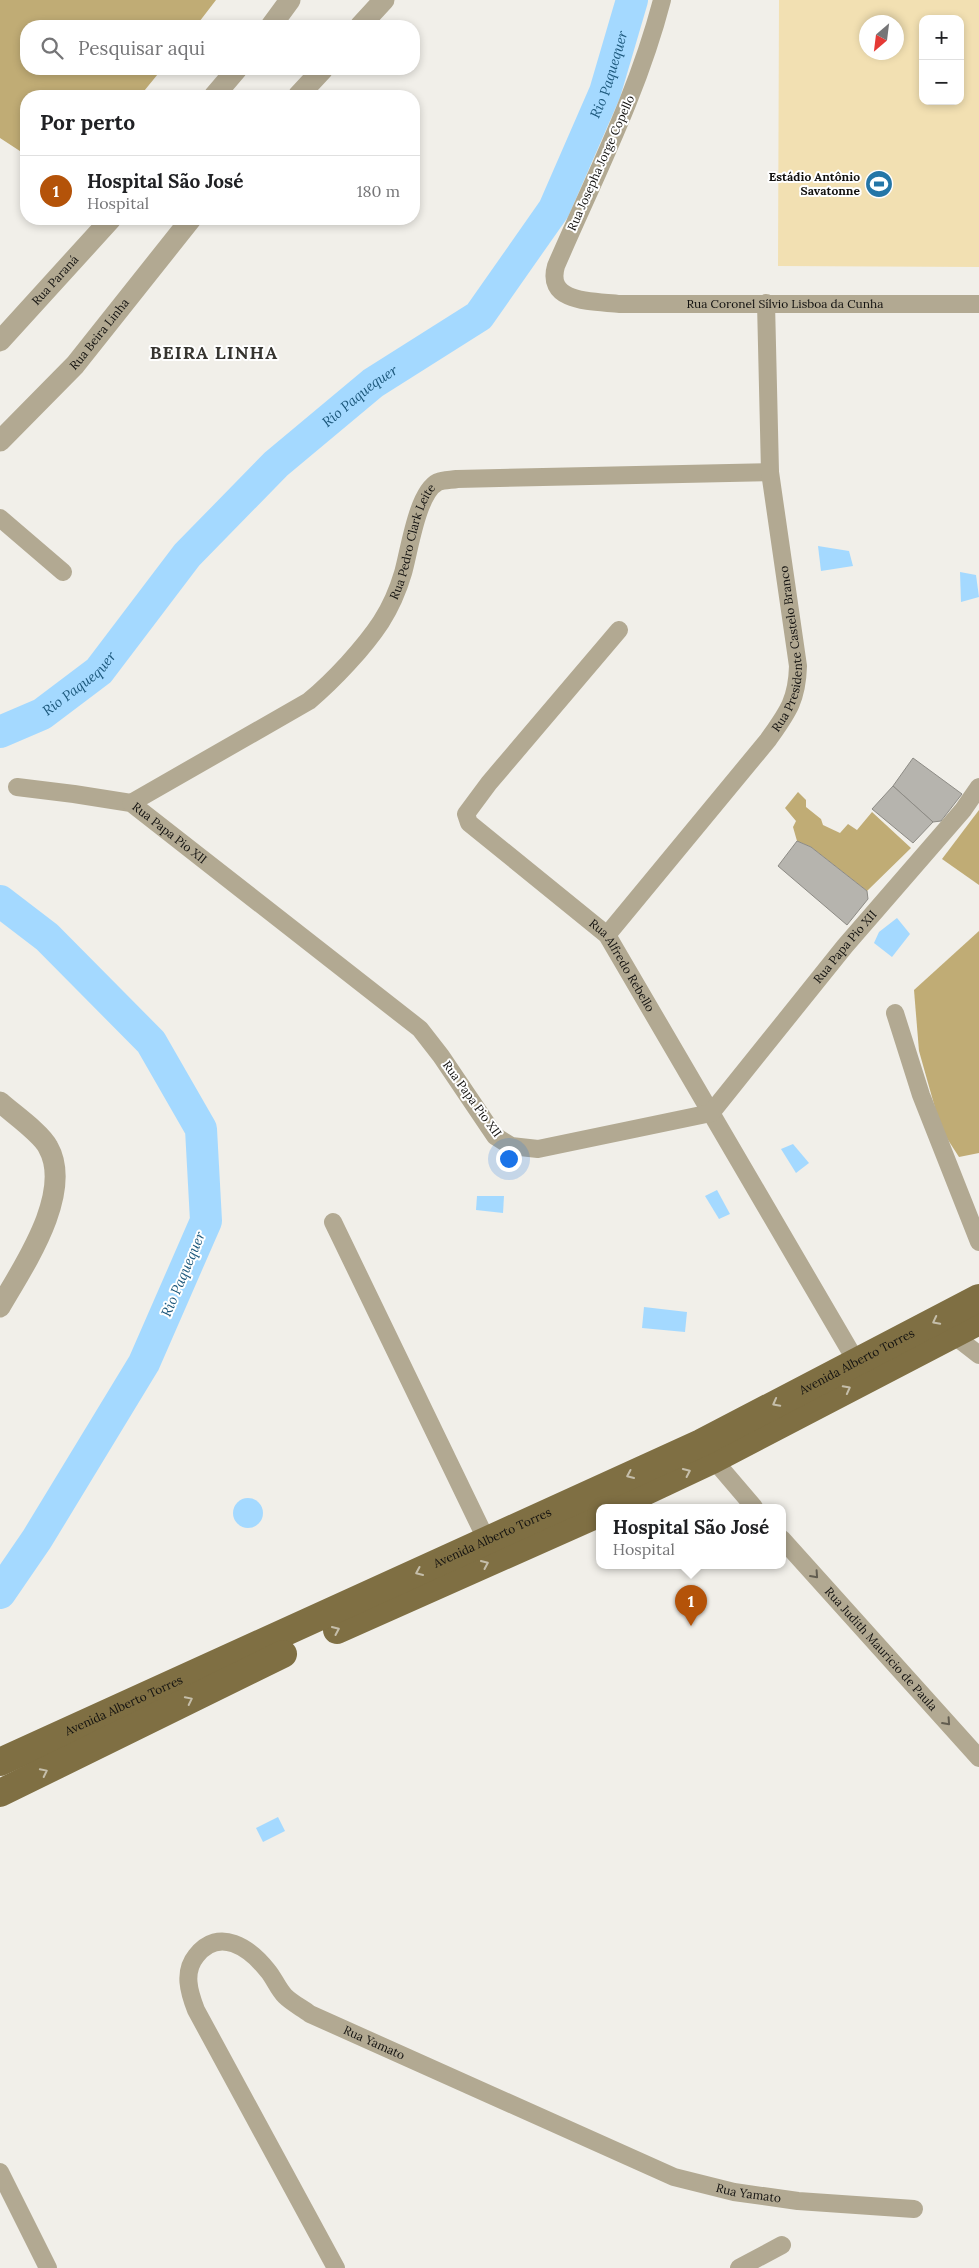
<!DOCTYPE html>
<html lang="pt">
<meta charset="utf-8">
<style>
:root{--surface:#fff;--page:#f2f2f2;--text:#202124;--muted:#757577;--line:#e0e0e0;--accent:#b45309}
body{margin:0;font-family:Lora,serif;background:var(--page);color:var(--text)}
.controls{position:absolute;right:15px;top:15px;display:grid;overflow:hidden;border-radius:10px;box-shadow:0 2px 8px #0003}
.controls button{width:45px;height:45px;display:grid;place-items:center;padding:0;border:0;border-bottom:1px solid var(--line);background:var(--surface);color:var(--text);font:25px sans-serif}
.compass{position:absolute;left:859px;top:15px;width:45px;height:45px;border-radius:50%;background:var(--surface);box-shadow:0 2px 8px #0003;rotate:208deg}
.you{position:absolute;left:508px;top:1158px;width:18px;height:18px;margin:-12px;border:4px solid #fff;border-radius:50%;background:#1a73e8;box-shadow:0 0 0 8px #1a73e833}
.badge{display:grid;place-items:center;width:32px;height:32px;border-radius:50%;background:var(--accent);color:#fff;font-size:16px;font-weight:700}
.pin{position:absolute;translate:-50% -41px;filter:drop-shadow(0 1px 2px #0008)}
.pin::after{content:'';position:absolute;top:26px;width:18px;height:15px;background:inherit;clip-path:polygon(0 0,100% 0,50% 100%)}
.popup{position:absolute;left:596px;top:1504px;width:190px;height:65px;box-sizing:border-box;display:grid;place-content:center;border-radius:10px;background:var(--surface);filter:drop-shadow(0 1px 4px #0005);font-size:16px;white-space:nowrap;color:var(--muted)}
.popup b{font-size:19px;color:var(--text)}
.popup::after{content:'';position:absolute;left:50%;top:100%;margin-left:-10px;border:10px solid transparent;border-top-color:var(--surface)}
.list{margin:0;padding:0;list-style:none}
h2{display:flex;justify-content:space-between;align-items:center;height:65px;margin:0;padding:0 20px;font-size:21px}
h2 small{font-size:16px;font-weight:400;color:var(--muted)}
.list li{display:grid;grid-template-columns:32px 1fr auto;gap:15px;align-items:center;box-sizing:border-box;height:70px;padding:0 20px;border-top:1px solid var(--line)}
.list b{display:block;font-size:19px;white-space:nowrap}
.list p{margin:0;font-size:16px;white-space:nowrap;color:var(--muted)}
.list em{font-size:16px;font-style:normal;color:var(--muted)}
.icon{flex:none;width:28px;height:28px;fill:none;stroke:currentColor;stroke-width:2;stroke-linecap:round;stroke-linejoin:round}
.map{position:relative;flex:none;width:979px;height:2268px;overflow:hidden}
.search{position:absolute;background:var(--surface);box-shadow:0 2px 8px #0003;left:20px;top:20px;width:400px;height:55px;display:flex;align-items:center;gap:12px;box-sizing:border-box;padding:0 18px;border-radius:20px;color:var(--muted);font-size:19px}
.panel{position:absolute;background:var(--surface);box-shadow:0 2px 8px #0003;left:20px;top:90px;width:400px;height:135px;border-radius:20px}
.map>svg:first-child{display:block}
.green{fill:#f2e0b2;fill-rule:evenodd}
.forest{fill:#c0ac75}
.water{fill:#a4d9ff}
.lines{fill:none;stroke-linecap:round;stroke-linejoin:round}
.river{stroke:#a4d9ff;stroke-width:32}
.building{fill:#b6b4ae;stroke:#8d8b85}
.minor{stroke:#b2a992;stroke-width:18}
.tertiary{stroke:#b2a992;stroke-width:21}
.primary{stroke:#7f6f43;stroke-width:28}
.oneway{stroke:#c5beaa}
.oneway2{stroke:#625d50}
.labels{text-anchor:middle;stroke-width:4;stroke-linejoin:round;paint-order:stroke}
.street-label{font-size:12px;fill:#12110f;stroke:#fff}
.poi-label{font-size:12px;font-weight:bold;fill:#12110f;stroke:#fff;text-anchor:end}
.water-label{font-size:14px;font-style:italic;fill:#1c587c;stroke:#fff}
.district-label{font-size:18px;font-weight:bold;letter-spacing:1px;fill:#36342f;stroke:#fff}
</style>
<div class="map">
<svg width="979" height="2268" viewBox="0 0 979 2268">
<rect width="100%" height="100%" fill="#f1efe9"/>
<!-- green -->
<path class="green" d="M779 0H979V267L778 266ZM923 19H960V101H923ZM866 22H896V52H866Z"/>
<!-- forest -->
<g class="forest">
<path d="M0 0H216L196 26H26V69H162L140 96H26V155L0 138Z"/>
<path d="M798 792 806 800V807L821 819 823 825 840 833 848 824 857 830 872 812 911 848 867 891 811 847 797 841 793 827 796 821 785 808Z"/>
<path d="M979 810V885L942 859Z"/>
<path d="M979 931V1153L959 1157 941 1129 919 1051 914 990Z"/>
</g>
<!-- water -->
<g class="water">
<path d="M818 546 849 551 853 566 821 571Z"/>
<path d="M960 572 976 575 979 597 961 602Z"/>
<path d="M897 918 910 934 892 957 874 943 879 932Z"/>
<path d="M793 1144 809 1163 796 1173 781 1149Z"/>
<path d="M717 1190 730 1214 719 1219 705 1196Z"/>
<path d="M477 1196H504L503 1213 476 1210Z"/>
<path d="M644 1307 687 1312 685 1332 642 1328Z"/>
<circle cx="248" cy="1513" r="15"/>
<path d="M278 1817 285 1831 263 1842 256 1828Z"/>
</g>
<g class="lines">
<!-- river -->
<g class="river">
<path id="s1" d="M0 732 42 714 99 671 187 555 276 464 373 383 479 316 554 209 605 92 632 0"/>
<path d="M0 901 47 937 151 1042 201 1129 206 1221 144 1363 37 1539 0 1593"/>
</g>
</g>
<!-- building -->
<g class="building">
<path d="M913 758 962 794 941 821 933 822 893 786Z"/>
<path d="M893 786 933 822 913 843 872 809Z"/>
<path d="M797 841 811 847 867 891 868 899 847 925 778 866Z"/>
</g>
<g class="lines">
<!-- minor -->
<g class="minor">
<path id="s2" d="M662 0C638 93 594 178 556 266 545 304 595 301 620 304H979"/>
<path d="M0 518 63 572"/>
<path id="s3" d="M619 630 489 783 466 814 469 823 607 935 856 1361"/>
<path id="s4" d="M17 787 74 794 131 803 420 1029 441 1056 495 1136 511 1146 538 1149 711 1113 845 946 963 810 979 787"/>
<path id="s5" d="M131 803 309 701C333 681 364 648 381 622 390 608 398 590 403 573 409 553 417 492 438 482 443 480 451 480 457 479L770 472"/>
<path id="s6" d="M607 935 768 740C787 713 797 701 798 666L770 472 766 303"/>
<path d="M895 1013 921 1095 979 1242"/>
<path d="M333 1222 487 1541"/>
<path d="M952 1334 979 1355"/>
<path d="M707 1452 754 1507"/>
<path id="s7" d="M782 1539 979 1758"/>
<path d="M0 2172 48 2268"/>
<path id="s8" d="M336 2268 196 2010C189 1992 183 1972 196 1956 219 1926 250 1948 268 1971 274 1978 278 1989 285 1996 292 2003 302 2008 310 2014L674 2177 734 2192 798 2201 914 2209"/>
<path d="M739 2268 782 2245"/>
</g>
<!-- tertiary -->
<g class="tertiary">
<path d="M271 26 290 0"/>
<path d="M360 26 384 0"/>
<path d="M214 96 237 69"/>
<path d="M298 96 323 69"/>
<path id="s9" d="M0 341 111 219"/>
<path id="s10" d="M0 441 75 365 191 219"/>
<path d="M0 1102C12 1113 41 1133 48 1147 74 1193 23 1267 0 1307"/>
</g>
<!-- primary -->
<g class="primary">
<path d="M612 1507 712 1460 979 1321"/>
<path d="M337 1630 600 1513"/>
<path id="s11" d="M0 1762 701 1443 979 1298"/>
<path d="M0 1793 283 1654"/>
</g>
</g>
<!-- one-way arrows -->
<defs><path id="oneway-chevron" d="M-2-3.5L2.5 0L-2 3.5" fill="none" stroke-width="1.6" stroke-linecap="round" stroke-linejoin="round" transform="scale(1.25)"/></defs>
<g class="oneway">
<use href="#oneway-chevron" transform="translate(936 1321) rotate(153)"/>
<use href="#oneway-chevron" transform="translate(847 1389) rotate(-28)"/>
<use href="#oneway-chevron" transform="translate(776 1403) rotate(152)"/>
<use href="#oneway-chevron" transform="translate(687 1472) rotate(-25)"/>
<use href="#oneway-chevron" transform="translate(630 1475) rotate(156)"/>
<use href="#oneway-chevron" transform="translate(485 1564) rotate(-24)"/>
<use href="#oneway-chevron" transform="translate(419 1572) rotate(156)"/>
<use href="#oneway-chevron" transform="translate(336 1630) rotate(-24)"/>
<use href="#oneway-chevron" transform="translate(189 1700) rotate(-26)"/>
<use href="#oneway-chevron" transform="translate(44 1772) rotate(-26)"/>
</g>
<g class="oneway2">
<use href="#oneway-chevron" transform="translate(815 1575) rotate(48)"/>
<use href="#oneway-chevron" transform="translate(947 1722) rotate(48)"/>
</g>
<!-- icons -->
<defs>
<g id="stadium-disc" transform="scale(1.4375)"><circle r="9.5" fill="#2476a7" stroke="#fff"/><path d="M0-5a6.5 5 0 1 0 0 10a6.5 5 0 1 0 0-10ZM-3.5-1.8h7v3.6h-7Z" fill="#fff"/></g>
</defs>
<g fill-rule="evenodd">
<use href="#stadium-disc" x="879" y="184"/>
</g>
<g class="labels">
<!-- street labels -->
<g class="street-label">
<text transform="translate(601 163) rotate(-66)" y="4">Rua Josepha Jorge Copello</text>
<text dy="4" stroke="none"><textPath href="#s9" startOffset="82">Rua Paraná</textPath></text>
<text dy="4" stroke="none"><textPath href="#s2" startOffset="540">Rua Coronel Sílvio Lisboa da Cunha</textPath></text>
<text dy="4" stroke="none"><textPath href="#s10" startOffset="146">Rua Beira Linha</textPath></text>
<text dy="4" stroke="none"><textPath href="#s5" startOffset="399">Rua Pedro Clark Leite</textPath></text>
<text dy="4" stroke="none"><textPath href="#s6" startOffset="350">Rua Presidente Castelo Branco</textPath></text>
<text dy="4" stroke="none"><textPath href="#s4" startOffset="164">Rua Papa Pio XII</textPath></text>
<text dy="4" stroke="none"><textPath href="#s4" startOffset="1049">Rua Papa Pio XII</textPath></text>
<text dy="4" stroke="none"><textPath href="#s3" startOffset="460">Rua Alfredo Rebello</textPath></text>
<text transform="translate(472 1099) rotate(54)" y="4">Rua Papa Pio XII</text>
<text dy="4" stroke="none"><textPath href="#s11" startOffset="946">Avenida Alberto Torres</textPath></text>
<text dy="4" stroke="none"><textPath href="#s11" startOffset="541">Avenida Alberto Torres</textPath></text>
<text dy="4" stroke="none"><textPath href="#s7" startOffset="148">Rua Judith Mauricio de Paula</textPath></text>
<text dy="4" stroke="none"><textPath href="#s11" startOffset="136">Avenida Alberto Torres</textPath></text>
<text dy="4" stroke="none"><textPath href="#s8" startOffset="569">Rua Yamato</textPath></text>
<text dy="4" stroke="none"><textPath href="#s8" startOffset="974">Rua Yamato</textPath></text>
</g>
<!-- poi labels -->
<g class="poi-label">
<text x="860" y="181">Estádio Antônio<tspan x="860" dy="14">Savatonne</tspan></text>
</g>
<!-- water labels -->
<g class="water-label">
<text dy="5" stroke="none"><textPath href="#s1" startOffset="918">Rio Paquequer</textPath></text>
<text dy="5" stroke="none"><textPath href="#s1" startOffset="498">Rio Paquequer</textPath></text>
<text dy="5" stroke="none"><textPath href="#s1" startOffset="94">Rio Paquequer</textPath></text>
<text transform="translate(183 1274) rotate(-67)" y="5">Rio Paquequer</text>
</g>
<!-- district labels -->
<g class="district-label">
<text x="214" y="359">BEIRA LINHA</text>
</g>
</g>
</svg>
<div class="controls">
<button>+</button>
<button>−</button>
</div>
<svg class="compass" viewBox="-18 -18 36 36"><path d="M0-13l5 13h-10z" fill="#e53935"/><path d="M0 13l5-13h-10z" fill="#757577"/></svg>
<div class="you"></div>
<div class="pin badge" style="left:691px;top:1626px">1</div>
<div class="popup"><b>Hospital São José</b>Hospital</div>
<div class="search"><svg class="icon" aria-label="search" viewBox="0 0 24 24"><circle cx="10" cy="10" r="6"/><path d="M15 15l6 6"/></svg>Pesquisar aqui</div>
<section class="panel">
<h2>Por perto<small></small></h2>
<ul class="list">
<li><span class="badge">1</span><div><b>Hospital São José</b><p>Hospital</p></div><em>180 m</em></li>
</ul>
</section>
</div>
